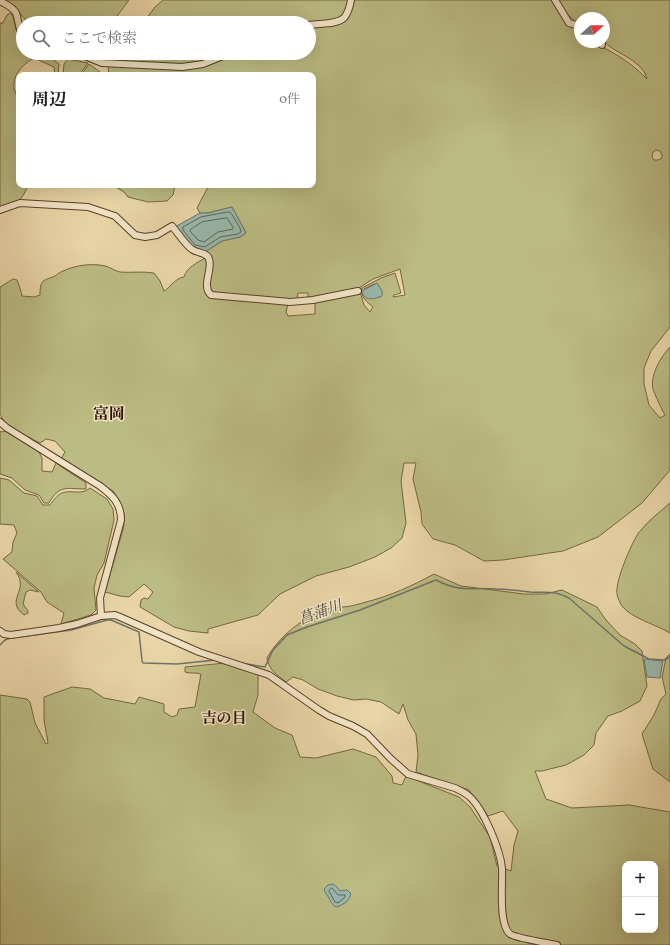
<!DOCTYPE html>
<html lang="ja">
<meta charset="utf-8">
<style>
:root{--surface:#fff;--page:#f6f6f6;--text:#222;--muted:#767676;--line:#e0e0e0}
body{margin:0;font-family:Vollkorn,"Noto Serif JP",serif;background:var(--page);color:var(--text)}
.controls{position:absolute;right:12px;bottom:12px;display:grid;overflow:hidden;border-radius:8px;box-shadow:0 4px 16px #0002}
.controls button{width:36px;height:36px;display:grid;place-items:center;padding:0;border:0;border-bottom:1px solid var(--line);background:var(--surface);color:var(--text);font:20px sans-serif}
.compass{position:absolute;left:574px;top:12px;width:36px;height:36px;border-radius:50%;background:var(--surface);box-shadow:0 4px 16px #0002;rotate:69deg}
.list{margin:0;padding:0;list-style:none}
h2{display:flex;justify-content:space-between;align-items:center;height:52px;margin:0;padding:0 16px;font-size:17px}
h2 small{font-size:13px;font-weight:400;color:var(--muted)}
.icon{flex:none;width:22px;height:22px;fill:none;stroke:currentColor;stroke-width:2;stroke-linecap:round;stroke-linejoin:round}
.map{position:relative;flex:none;width:670px;height:945px;overflow:hidden}
.search{position:absolute;background:var(--surface);box-shadow:0 4px 16px #0002;left:16px;top:16px;width:300px;height:44px;display:flex;align-items:center;gap:10px;box-sizing:border-box;padding:0 14px;border-radius:22px;color:var(--muted);font-size:15px}
.panel{position:absolute;background:var(--surface);box-shadow:0 4px 16px #0002;left:16px;top:72px;width:300px;height:116px;border-radius:8px}
.map>svg:first-child{display:block}
.green{fill:#bbbc83;stroke:#746642;fill-rule:evenodd}
.water{fill:#98b8ad;stroke:#6d7468}
.lines{fill:none;stroke-linecap:round;stroke-linejoin:round}
.shore{stroke:#626456;stroke-width:1}
.stream{stroke:#6d7468;stroke-width:1.5}
.minor-casing{stroke:#5b402a;stroke-width:8}
.minor{stroke:#f1e4c6;stroke-width:6}
.labels{text-anchor:middle;stroke-width:3;stroke-linejoin:round;paint-order:stroke}
.water-label{font-size:15px;font-style:italic;fill:#524a3d;stroke:#f1e4c6}
.neighbourhood-label{font-size:15px;font-weight:bold;fill:#2c0f00;stroke:#f1e4c6}
.quarter-label{font-size:16px;font-weight:bold;fill:#2c0f00;stroke:#f1e4c6}
</style>
<div class="map">
<svg width="670" height="945" viewBox="0 0 670 945">
<rect width="100%" height="100%" fill="#e9d5a7"/>
<filter id="stains"><feTurbulence type="fractalNoise" baseFrequency=".005" numOctaves="4"/><feColorMatrix values="0 0 0 0 .2 0 0 0 0 .09 0 0 0 0 .02 0 0 0 .5 -.17"/></filter>
<radialGradient id="worn" r=".72"><stop offset=".6" stop-color="#630" stop-opacity="0"/><stop offset="1" stop-color="#630" stop-opacity=".3"/></radialGradient>
<!-- green -->
<g class="green">
<path d="M3 0H129L112 23H28L20 13Z"/>
<path d="M163 0H552L566 24 570 27 580 29V42H599C601 47 604 48 608 50 623 58 635 67 647 79 642 58 609 52 604 40 602 34 604 25 604 18H580V25L578 24 567 14 558 0H670V327L651 351 644 368V384L649 405 660 418 665 415C662 410 655 395 653 389 650 374 661 357 670 347V470L642 503 598 537 563 551 503 560 484 561 455 545 433 539 422 524 421 512 413 479 416 463H404L401 481 406 523 402 538 391 548 375 557 349 567 316 576 280 594 258 615 208 629V633L189 631 174 627 140 607 141 600 144 598 148 599 153 592 144 584 129 597 120 596 105 592 124 526V514L119 500 113 491 61 459 65 452 55 441 46 439 40 443 8 427 0 415V287L13 279 17 280 20 288 22 296 34 297 40 295C40 279 43 281 55 276 58 274 60 272 63 271 76 265 92 263 105 266 110 267 115 271 120 272 131 273 142 271 154 273L160 281 164 291C171 287 175 278 184 277 187 267 197 263 205 258V252L222 241 240 237 246 233 232 207 208 213H200L197 208 209 185H313V75H109L108 66H121L120 53H309V23H143L155 7ZM656 150 660 151 662 155V158L658 160H654L652 157 653 152ZM400 269 405 295 393 297 394 295 401 293 395 273 381 278 362 288C360 297 367 302 373 307L370 312 364 305 359 288 373 279ZM374 284 380 297 373 298 364 289ZM298 293H308V299L315 302V314L288 316 286 312 288 304 297 299Z"/>
<path d="M10 13 13 16 16 29 23 38V53H51L52 59 59 64 58 75H55L54 67 34 58C23 64 12 75 14 89 15 92 18 97 19 100V185H28C22 202 16 203 0 208V22L2 24 7 15Z"/>
<path d="M68 59 88 63 79 75H63L64 64Z"/>
<path d="M89 64 104 75H81Z"/>
<path d="M115 185H175L173 195 167 201 148 202 128 197 124 192 116 187Z"/>
<path d="M0 431 1 432 5 431 38 450 42 458V471L52 472 56 463 86 483V489C66 489 60 484 49 503H44L39 495 25 490 12 478 0 474Z"/>
<path d="M0 478 9 480 24 493 37 496 43 505H50C53 501 57 495 62 493 72 489 81 496 90 488L107 499 113 509 114 520 104 563 97 575 94 588 96 610 91 615 61 624 64 613 47 602 41 592 3 559 12 552 13 542 17 533 14 525 0 524Z"/>
<path d="M670 503V633C657 625 631 618 622 606 619 601 616 595 617 589 617 578 633 538 641 530 649 520 660 512 670 503Z"/>
<path d="M16 572 39 592 30 590 26 592 23 604 28 611V613L24 615C4 600 30 591 16 572Z"/>
<path d="M434 574 461 586 524 594H545L562 590 597 607 606 620 620 635 635 644 642 651 647 686 640 701 622 711 608 716 596 733 594 745 584 755 566 765 542 771H535L546 799 572 808 629 805 670 812V945H0V695L27 699 30 702 35 723 46 744 48 743 44 720V697L72 687 90 689 104 698 135 704 139 697 164 704V712L172 717 177 715 179 709 195 707 201 674C196 672 191 674 185 672V667L225 663 251 671 258 675V695L253 712 275 728 292 735 300 757 316 758 353 749 376 757 392 776 393 783 402 785 406 776 459 797 470 807 490 837 497 866 511 871 514 845 518 831 503 811 488 816 469 790 416 772 418 755 416 734 408 720 403 704 399 714 381 702 366 699 354 700 337 696 318 689 303 680 293 677 286 682C277 675 269 670 267 658 279 636 306 615 330 608 334 606 338 608 342 607 350 607 359 604 366 602 390 596 412 586 434 574ZM625 864H655V930H625Z"/>
<path d="M670 654V782L653 769 642 734 654 715 661 699 666 694 662 677 666 658Z"/>
</g>
<!-- water -->
<g class="water">
<path d="M232 207 246 233 240 237 222 241 205 252 193 248 175 227 200 213H208Z"/>
<path d="M377 283 382 291V296C374 299 364 302 362 291Z"/>
<path d="M644 659 663 661 660 678 647 677Z"/>
<path d="M333 884 337 887 340 891 347 890 351 894C350 899 347 902 343 904 335 910 332 905 329 898 327 895 325 893 324 889L328 885Z"/>
</g>
<g class="lines">
<!-- shore -->
<g class="shore">
<path d="M229 212 231 213 240 228 241 232 238 234 220 237 205 247 195 245 183 230V227L201 217Z"/>
<path d="M227 218 233 227V229L218 232 204 242 198 240 190 231 191 229 202 222Z"/>
<path d="M332 888 338 895H345V897L338 903 335 902 329 891Z"/>
</g>
<!-- stream -->
<g class="stream">
<path d="M0 645 5 640 11 638 71 630 107 620H111L139 632 142 661 143 663 177 664 216 660"/>
<path d="M241 663 265 667 273 650 287 635 307 627 360 610 436 580C461 593 471 587 496 589 508 589 519 591 530 592 546 593 555 590 569 598L624 646 649 659 664 660 670 657"/>
</g>
<!-- minor casing -->
<g class="minor-casing">
<g id="minor">
<path d="M555 0 569 23 580 26"/>
<path d="M0 1C5 4 13 7 16 13 19 21 18 28 23 36"/>
<path d="M309 25C319 23 336 25 344 18 348 13 350 6 351 0"/>
<path d="M601 42 602 45"/>
<path d="M77 53 102 63 182 67 203 64 230 53"/>
<path d="M0 210 20 203 88 207 115 216 135 235 145 237 157 235 172 226C178 233 186 246 193 250 198 253 208 253 209 259 213 270 201 286 211 295L290 302 313 300 358 291"/>
<path d="M0 422 7 428 100 486C112 495 121 503 121 520L100 598 101 616"/>
<path d="M0 631 4 634 11 635 59 628 77 624 101 616 115 615 120 617 199 652 269 675 319 710 329 716 353 726 367 734 391 759 408 774 455 788C461 791 466 793 471 798 484 811 500 849 502 868 503 883 498 924 510 934 515 938 548 943 557 945"/>
</g>
</g>
<!-- minor -->
<use href="#minor" class="minor"/>
</g>
<g class="labels">
<!-- water labels -->
<g class="water-label">
<text transform="translate(320 612) rotate(-20)" y="5">菖蒲川</text>
</g>
<!-- neighbourhood labels -->
<g class="neighbourhood-label">
<text x="224" y="723">吉の目</text>
</g>
<!-- quarter labels -->
<g class="quarter-label">
<text x="109" y="419">富岡</text>
</g>
</g>
<rect width="100%" height="100%" filter="url(#stains)"/>
<rect width="100%" height="100%" fill="url(#worn)"/>
</svg>
<div class="controls">
<button>+</button>
<button>−</button>
</div>
<svg class="compass" viewBox="-18 -18 36 36"><path d="M0-13l5 13h-10z" fill="#e53935"/><path d="M0 13l5-13h-10z" fill="#767676"/></svg>
<div class="search"><svg class="icon" aria-label="search" viewBox="0 0 24 24"><circle cx="10" cy="10" r="6"/><path d="M15 15l6 6"/></svg>ここで検索</div>
<section class="panel">
<h2>周辺<small>0件</small></h2>
<ul class="list">
</ul>
</section>
</div>
